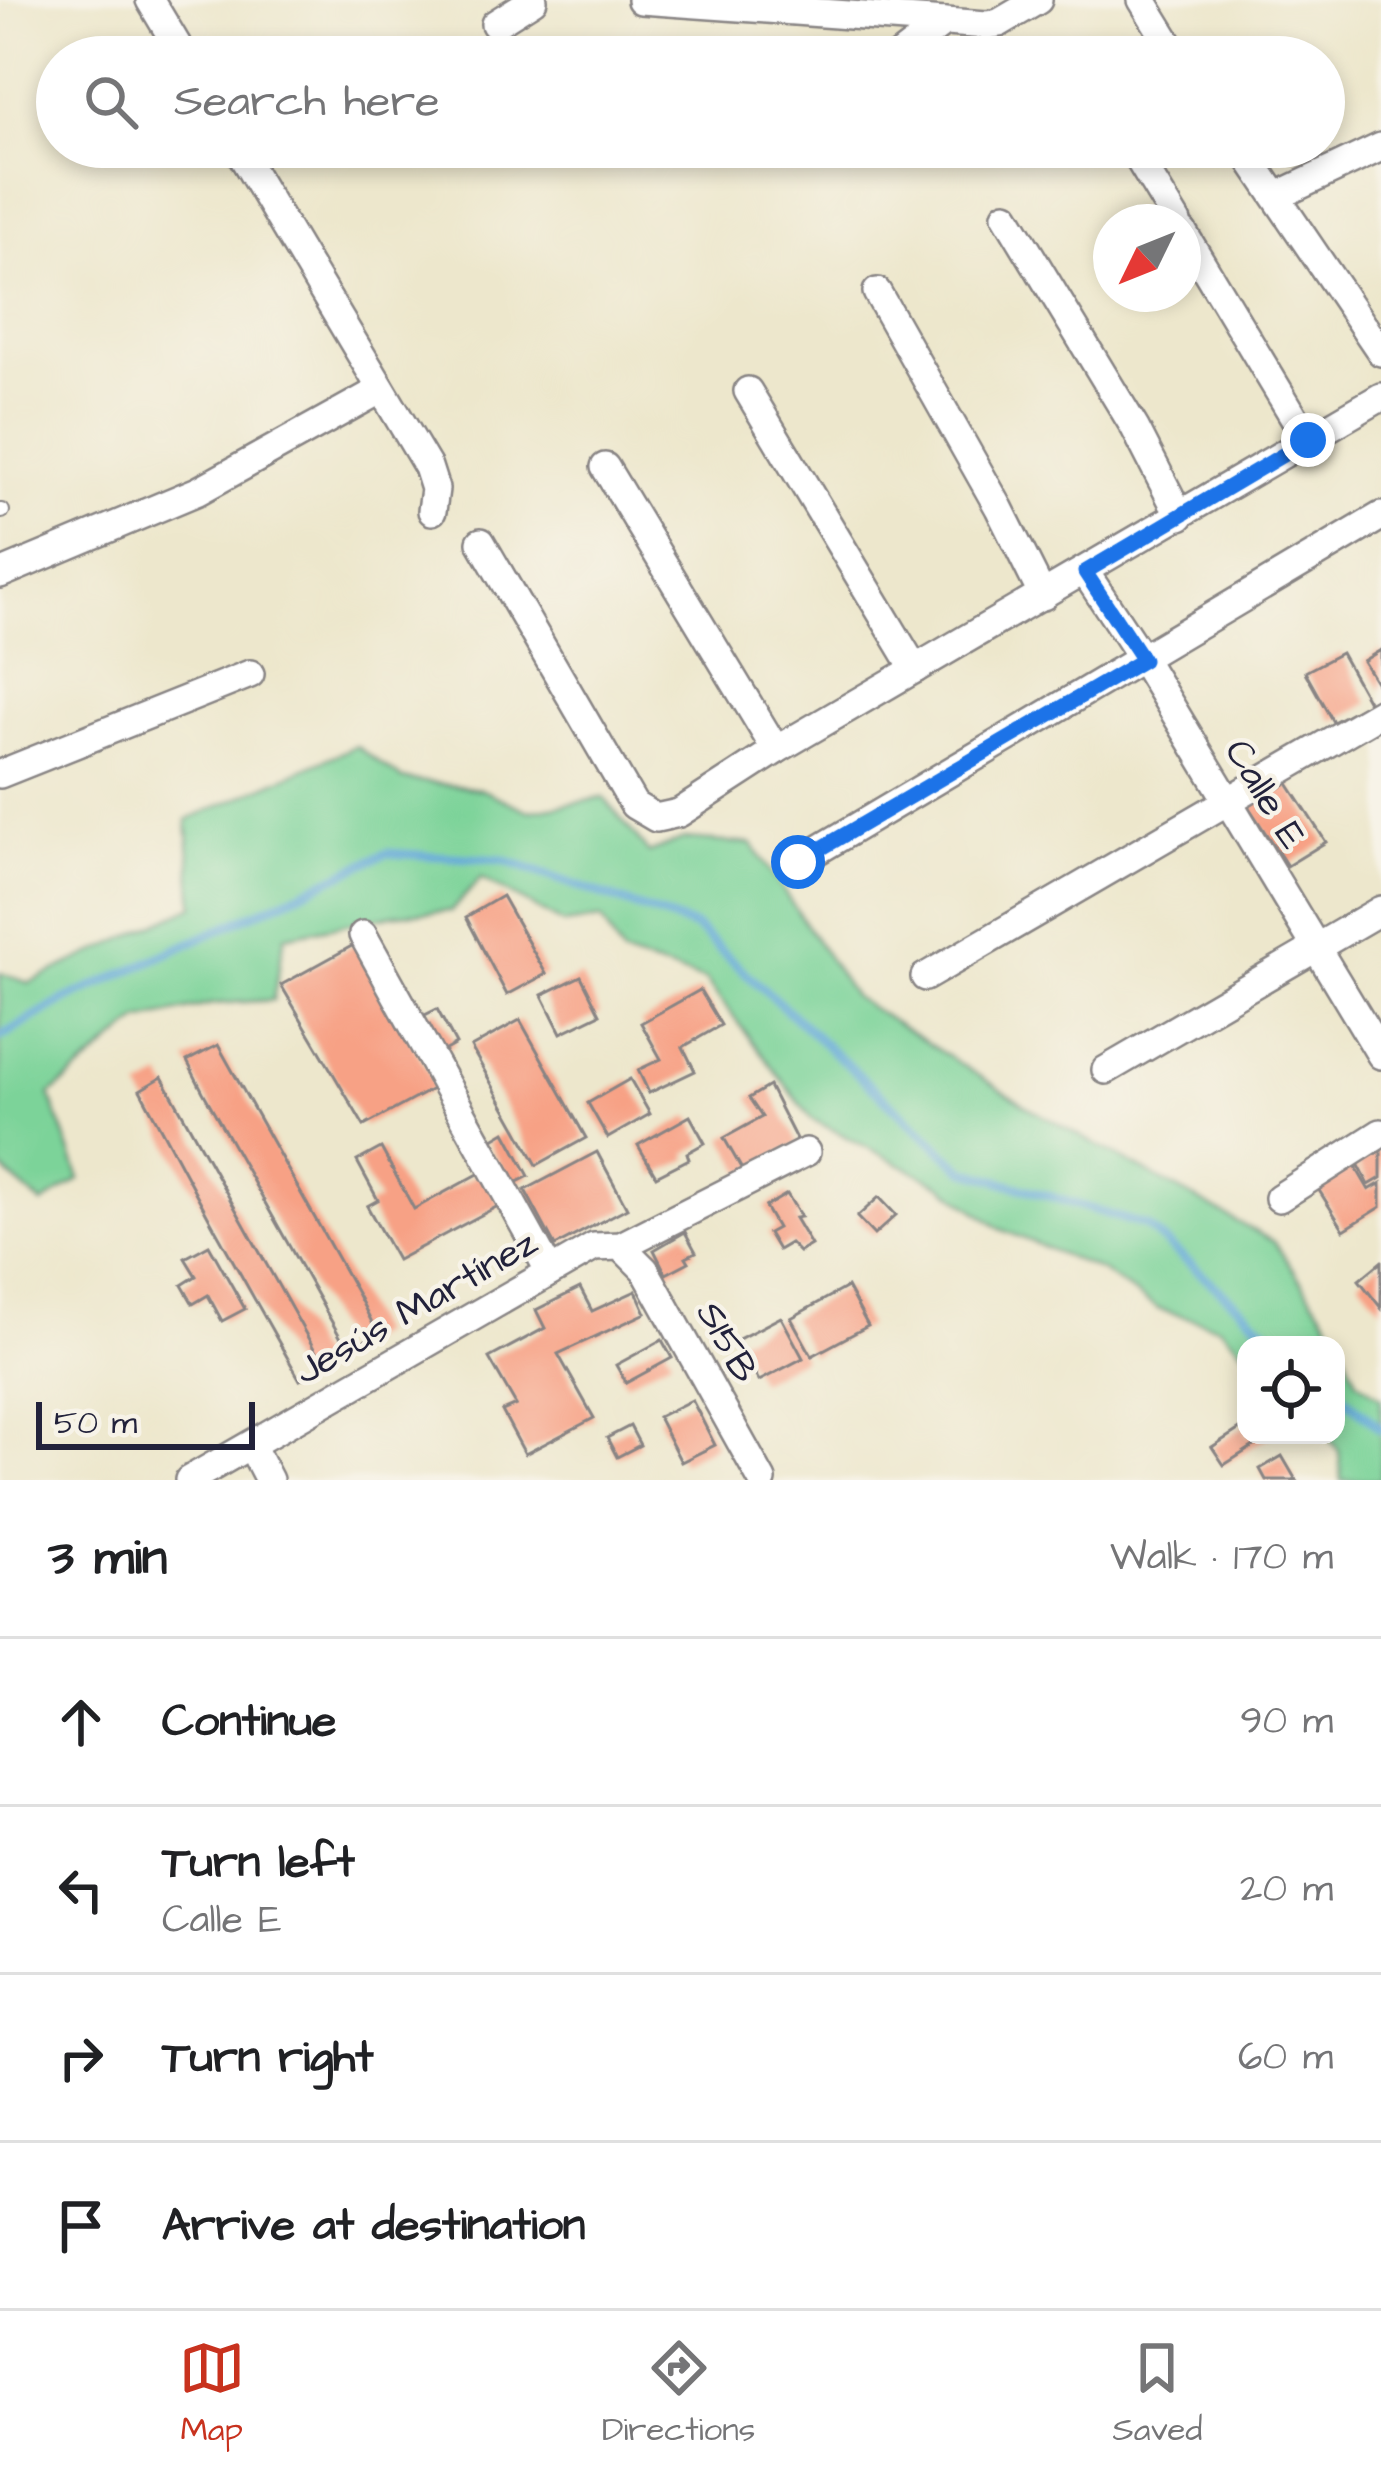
<!DOCTYPE html>
<meta charset="utf-8">
<style>
:root{--surface:#fff;--page:#f6f6f6;--text:#202124;--muted:#757577;--line:#e0e0e0;--accent:#c8321e}
body{margin:0;font-family:"Architects Daughter",sans-serif;background:var(--page);color:var(--text)}
.controls{position:absolute;right:36px;bottom:36px;display:grid;overflow:hidden;border-radius:24px;box-shadow:0 6px 18px #0003}
.controls button{width:108px;height:108px;display:grid;place-items:center;padding:0;border:0;border-bottom:3px solid var(--line);background:var(--surface);color:var(--text);font:60px sans-serif}
.compass{position:absolute;left:1093px;top:204px;width:108px;height:108px;border-radius:50%;background:var(--surface);box-shadow:0 6px 18px #0003;rotate:227deg}
.scale{position:absolute;left:36px;bottom:30px;width:219px;box-sizing:border-box;padding-left:12px;border:6px solid #22223b;border-top:0;font-size:33px;line-height:42px;white-space:nowrap;color:#22223b;-webkit-text-stroke:9px #f7f3e8;paint-order:stroke}
.stop{position:absolute;width:36px;height:36px;margin:-27px;border:9px solid #1a73e8;border-radius:50%;background:#fff}
.stop.end{background:#1a73e8;border-color:#fff;box-shadow:0 3px 12px #0008}
.list{margin:0;padding:0;list-style:none}
h2{display:flex;justify-content:space-between;align-items:center;height:156px;margin:0;padding:0 48px;font-size:51px}
h2 small{font-size:39px;font-weight:400;color:var(--muted)}
.list li{display:grid;grid-template-columns:78px 1fr auto;gap:36px;align-items:center;box-sizing:border-box;height:168px;padding:0 48px;border-top:3px solid var(--line)}
.list b{display:block;font-size:45px;white-space:nowrap}
.list p{margin:0;font-size:39px;white-space:nowrap;color:var(--muted)}
.list em{font-size:39px;font-style:normal;color:var(--muted)}
.icon{flex:none;width:66px;height:66px;fill:none;stroke:currentColor;stroke-width:2;stroke-linecap:round;stroke-linejoin:round}
.map{position:relative;flex:none;width:1381px;height:1480px;overflow:hidden}
.search{position:absolute;background:var(--surface);box-shadow:0 6px 18px #0003;left:36px;right:36px;top:36px;height:132px;display:flex;align-items:center;gap:30px;box-sizing:border-box;padding:0 42px;border-radius:66px;color:var(--muted);font-size:45px}
.sheet{height:828px;background:var(--surface)}
nav{display:flex;justify-content:space-around;align-items:center;box-sizing:border-box;height:168px;border-top:3px solid var(--line);background:var(--surface);font-size:33px;color:var(--muted)}
nav a{display:grid;justify-items:center;gap:6px}
nav .on{color:var(--accent)}
.map>svg:first-child{display:block}
.green{fill:#7bd399;stroke:#4e7a6a;stroke-width:3}
.lines{fill:none;stroke-linecap:round;stroke-linejoin:round}
.stream{stroke:#5da8d5;stroke-width:9}
.building{fill:#f7a185}
.service-casing{stroke:#888484;stroke-width:18}
.minor-casing{stroke:#888484;stroke-width:32}
.service{stroke:#fff;stroke-width:14}
.minor{stroke:#fff;stroke-width:27}
.route{stroke:#1a73e8;stroke-width:15}
.labels{text-anchor:middle;stroke-width:9;stroke-linejoin:round;paint-order:stroke}
.street-label{font-size:39px;fill:#22223b;stroke:#f7f3e8}
</style>
<div class="map">
<svg width="1381" height="1480" viewBox="0 0 1381 1480">
<rect width="100%" height="100%" fill="#f7f3e8"/>
<filter id="ink" filterUnits="userSpaceOnUse"><feTurbulence type="fractalNoise" baseFrequency=".00833" numOctaves="2"/><feDisplacementMap in="SourceGraphic" scale="24" xChannelSelector="R" yChannelSelector="G"/><feConvolveMatrix kernelMatrix="1 2 1 2 8 2 1 2 1" color-interpolation-filters="sRGB"/></filter>
<filter id="wash" filterUnits="userSpaceOnUse"><feTurbulence type="fractalNoise" baseFrequency=".004" numOctaves="4" result="noise"/><feDisplacementMap in="SourceGraphic" scale="48" xChannelSelector="R" yChannelSelector="G"/><feGaussianBlur stdDeviation="2.7" result="paint"/><feColorMatrix in="noise" values="0 0 0 0 0 0 0 0 0 0 0 0 0 0 0 0 0 1.4 0 .05"/><feComposite in="paint" operator="in"/></filter>
<g filter="url(#wash)">
<rect width="100%" height="100%" fill="#ede7cc"/>
<!-- green -->
<path class="green" d="M356 746 402 779 480 789 529 811 604 798 649 853 684 839 752 844 854 997 1033 1110 1274 1242 1335 1330 1357 1380 1381 1398V1480H1341L1339 1451 1326 1435H1336V1345H1246V1352L1219 1326 1158 1309 1102 1271 1000 1229 943 1186 812 1119 705 980 623 956 601 919 564 924 481 878 451 911 396 914 285 936 273 1000 212 1004 139 1021 50 1095 80 1179 42 1204 0 1167V973L29 983 194 906 187 820Z"/>
<g class="lines">
<!-- stream -->
<g class="stream">
<path d="M0 1037 65 1000 387 853 503 860 695 927 964 1170 1146 1226 1284 1345"/>
<path d="M1336 1390 1381 1429"/>
</g>
</g>
<g id="blocks">
<!-- building -->
<g class="building">
<path d="M1381 650V690L1363 661Z"/>
<path d="M1341 653 1369 703 1333 722 1305 672Z"/>
<path d="M1287 782 1326 842 1287 866 1248 806Z"/>
<path d="M502 896 546 974 507 995 466 917Z"/>
<path d="M359 942 436 1087 364 1126 281 985Z"/>
<path d="M581 976 600 1014 561 1033 542 995Z"/>
<path d="M700 990 721 1025 683 1047 695 1071 649 1093 638 1070 661 1059 641 1023Z"/>
<path d="M437 1009 456 1044 438 1054 419 1018Z"/>
<path d="M520 1020 586 1138 537 1165 471 1047Z"/>
<path d="M218 1045 358 1295 378 1334 347 1349 203 1092 187 1061Z"/>
<path d="M162 1077 255 1244 325 1368 300 1380 214 1227 140 1090Z"/>
<path d="M630 1079 650 1114 608 1138 588 1103Z"/>
<path d="M769 1086 798 1143 744 1173 724 1138 762 1117 749 1098Z"/>
<path d="M690 1116 705 1143 687 1153 689 1159 656 1176 638 1145Z"/>
<path d="M505 1132 529 1176 511 1185 488 1142Z"/>
<path d="M381 1148 414 1209 482 1172 500 1205 397 1260 367 1206 378 1200 357 1161Z"/>
<path d="M1381 1150V1178L1369 1185 1357 1162Z"/>
<path d="M597 1152 627 1208 555 1246 525 1190Z"/>
<path d="M1352 1161 1369 1190 1381 1183V1207L1344 1230 1315 1184Z"/>
<path d="M787 1194 801 1217 795 1218 811 1245 799 1252 790 1243 778 1250 768 1233 777 1228 765 1207Z"/>
<path d="M879 1197 896 1215 874 1235 857 1217Z"/>
<path d="M685 1232 696 1252 686 1257 689 1262 666 1274 654 1250Z"/>
<path d="M209 1245 245 1309 222 1321 208 1295 193 1304 182 1285 196 1276 185 1258Z"/>
<path d="M1381 1262V1308L1359 1280Z"/>
<path d="M847 1287 868 1326 812 1356 791 1318Z"/>
<path d="M580 1288 592 1311 636 1291 646 1313 558 1354 594 1418 525 1454 502 1411 516 1405 489 1358 545 1328 536 1310Z"/>
<path d="M781 1317 803 1358 759 1381 737 1340Z"/>
<path d="M662 1340 672 1358 626 1383 616 1365Z"/>
<path d="M692 1400 715 1445 681 1462 658 1417Z"/>
<path d="M1246 1425V1435H1271L1224 1465 1212 1447Z"/>
<path d="M630 1426 640 1445 617 1457 607 1438Z"/>
<path d="M1282 1456 1296 1480H1266L1260 1469Z"/>
</g>
</g>
</g>
<g filter="url(#ink)">
<use href="#blocks" fill-opacity="0" stroke="#888484" stroke-width="3"/>
<g class="lines">
<!-- service casing -->
<g class="service-casing">
<path id="service" d="M0 511H2"/>
</g>
<!-- minor casing -->
<g class="minor-casing">
<g id="minor">
<path d="M150 0 184 57"/>
<path d="M641 0 987 25 999 23 1038 0"/>
<path d="M1142 0 1177 57"/>
<path d="M495 24 533 0"/>
<path d="M898 57 944 22"/>
<path d="M237 147 428 467 435 489 432 511"/>
<path d="M1242 147 1381 352"/>
<path d="M1137 156 1177 222"/>
<path d="M1277 196 1381 147"/>
<path d="M1006 215 1135 428 1180 516"/>
<path d="M1183 232 1308 440"/>
<path d="M877 292 999 508 1043 596"/>
<path d="M748 391 915 669"/>
<path d="M605 467 776 750"/>
<path d="M481 542 634 805 656 818 679 813 776 750 1381 397"/>
<path d="M1085 572 1143 660 1381 1055"/>
<path d="M0 574 198 491 380 390"/>
<path d="M0 774 250 674"/>
<path d="M798 862 1381 516"/>
<path d="M363 935 550 1272"/>
<path d="M925 977 1381 712"/>
<path d="M1106 1070 1381 910"/>
<path d="M1279 1198 1381 1133"/>
<path d="M621 1246 645 1270 762 1480"/>
<path d="M251 1445 269 1480"/>
<path d="M189 1480 594 1247 621 1246 806 1152"/>
</g>
</g>
<!-- service -->
<use href="#service" class="service"/>
<!-- minor -->
<use href="#minor" class="minor"/>
</g>
</g>
<g class="lines" filter="url(#ink)">
<!-- route -->
<path class="route" d="M798 862 1143 660 1085 572 1308 440"/>
</g>
<g class="labels">
<!-- street labels -->
<g class="street-label">
<text transform="translate(1267 793) rotate(59)" y="14">Calle E</text>
<text transform="translate(415 1305) rotate(-30)" y="14">Jesús Martínez</text>
<text transform="translate(729 1341) rotate(61)" y="14">S15B</text>
</g>
</g>
</svg>
<div class="controls">
<button><svg class="icon" aria-label="locate" viewBox="0 0 24 24"><circle cx="12" cy="12" r="6"/><path d="M12 2v4M12 18v4M2 12h4M18 12h4"/></svg></button>
</div>
<svg class="compass" viewBox="-18 -18 36 36"><path d="M0-13l5 13h-10z" fill="#e53935"/><path d="M0 13l5-13h-10z" fill="#757577"/></svg>
<div class="scale">50 m</div>
<div class="stop" style="left:798px;top:862px"></div>
<div class="stop end" style="left:1308px;top:440px"></div>
<div class="search"><svg class="icon" aria-label="search" viewBox="0 0 24 24"><circle cx="10" cy="10" r="6"/><path d="M15 15l6 6"/></svg>Search here</div>
</div>
<section class="sheet">
<h2>3 min<small>Walk · 170 m</small></h2>
<ul class="list">
<li><svg class="icon" aria-label="ahead" viewBox="0 0 24 24"><path d="M12 20V5M6 11l6-6 6 6"/></svg><div><b>Continue</b></div><em>90 m</em></li>
<li><svg class="icon" aria-label="left" viewBox="0 0 24 24"><path d="M17 20v-9H6M10 6l-5 5 5 5"/></svg><div><b>Turn left</b><p>Calle E</p></div><em>20 m</em></li>
<li><svg class="icon" aria-label="right" viewBox="0 0 24 24"><path d="M7 20v-9h11M14 6l5 5-5 5"/></svg><div><b>Turn right</b></div><em>60 m</em></li>
<li><svg class="icon" aria-label="arrive" viewBox="0 0 24 24"><path d="M6 21V4h12l-3 4 3 4H6"/></svg><div><b>Arrive at destination</b></div></li>
</ul>
</section>
<nav>
<a class="on"><svg class="icon" aria-label="map" viewBox="0 0 24 24"><path d="M3 6l6-2 6 2 6-2v14l-6 2-6-2-6 2zM9 4v14M15 6v14"/></svg>Map</a>
<a><svg class="icon" aria-label="directions" viewBox="0 0 24 24"><path d="M12 3l9 9-9 9-9-9zM9 14v-3h6M13 9l2 2-2 2"/></svg>Directions</a>
<a><svg class="icon" aria-label="saved" viewBox="0 0 24 24"><path d="M7 4h10v16l-5-4-5 4z"/></svg>Saved</a>
</nav>
